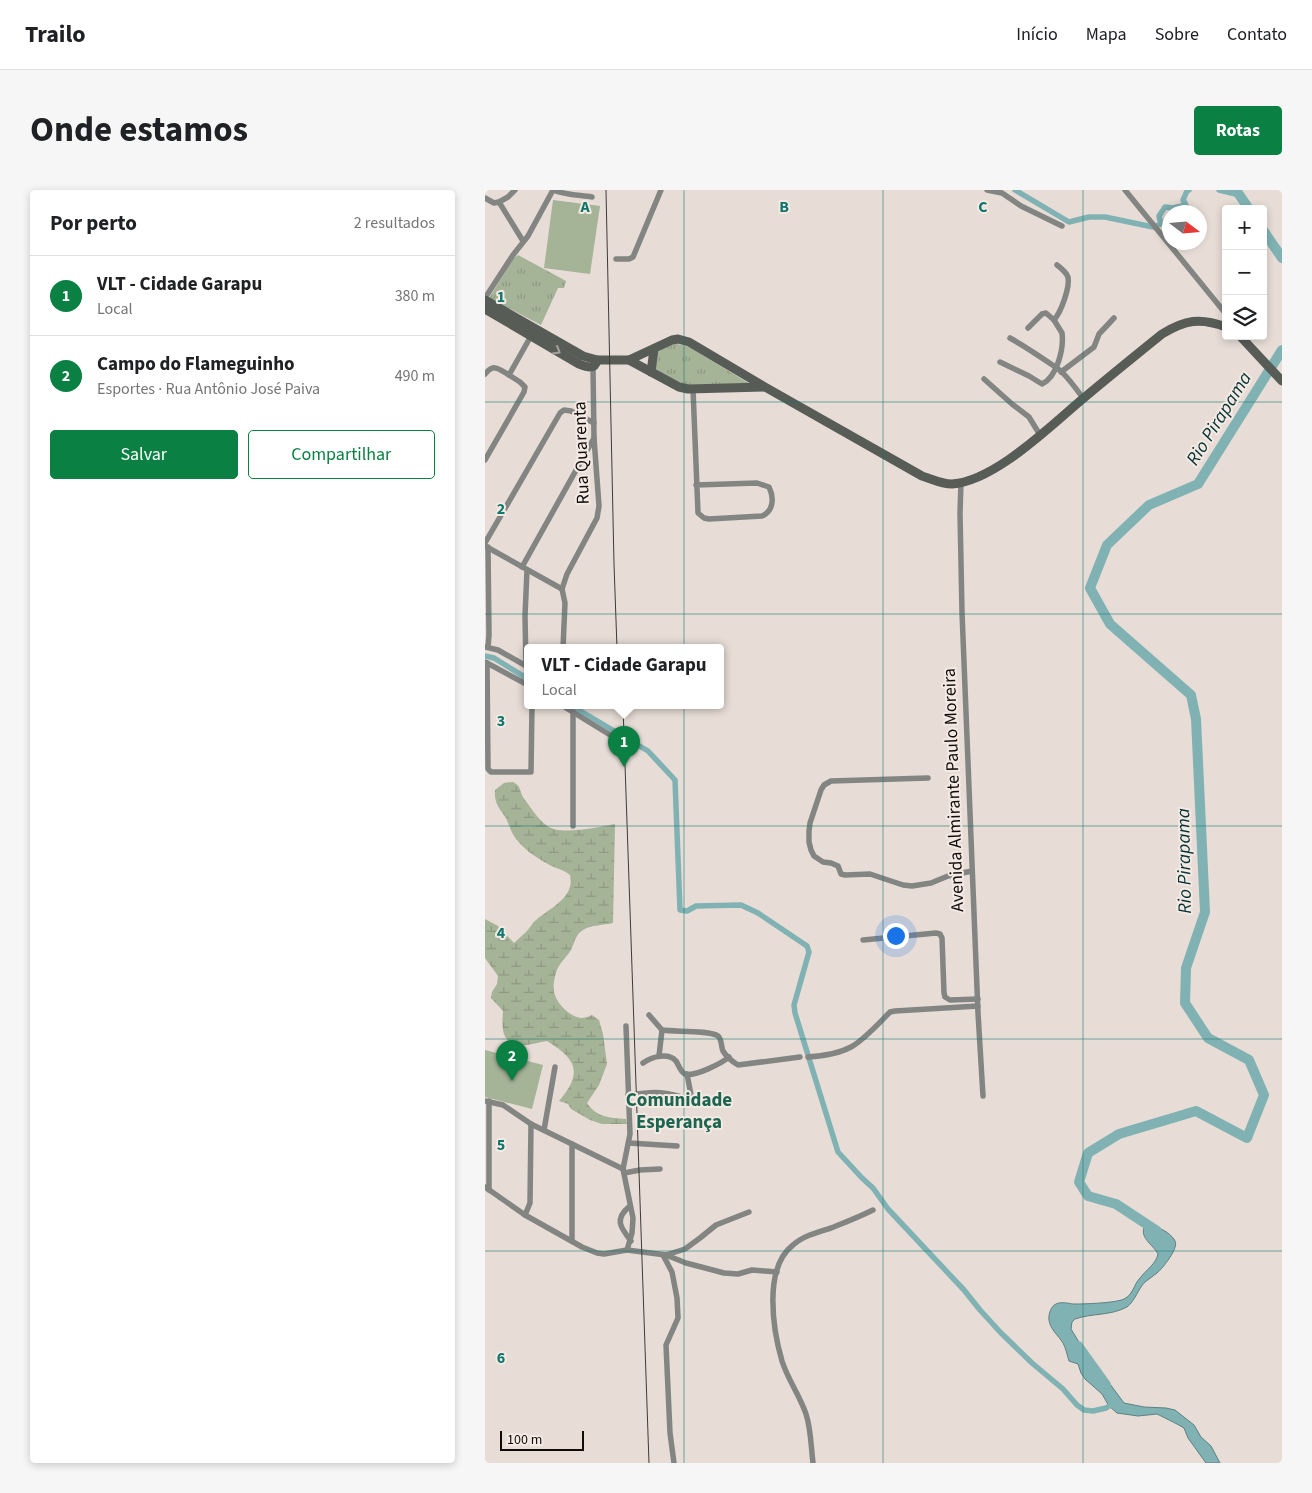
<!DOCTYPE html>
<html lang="pt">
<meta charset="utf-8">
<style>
:root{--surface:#fff;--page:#f6f6f6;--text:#202124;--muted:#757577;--line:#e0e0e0;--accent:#0b8043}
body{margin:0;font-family:"Source Sans 3",sans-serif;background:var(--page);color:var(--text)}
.controls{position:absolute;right:15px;top:15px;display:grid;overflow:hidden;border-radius:5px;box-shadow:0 2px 8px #0003}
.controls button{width:45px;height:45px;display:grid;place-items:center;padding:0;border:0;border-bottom:1px solid var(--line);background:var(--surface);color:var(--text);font:25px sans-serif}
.compass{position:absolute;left:677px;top:15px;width:45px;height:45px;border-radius:50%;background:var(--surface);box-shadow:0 2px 8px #0003;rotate:106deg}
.scale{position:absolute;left:15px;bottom:12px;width:84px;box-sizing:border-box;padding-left:5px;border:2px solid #0f0b09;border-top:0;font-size:14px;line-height:18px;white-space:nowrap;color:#0f0b09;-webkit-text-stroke:4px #f4e9e3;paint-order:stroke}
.you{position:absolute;left:410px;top:745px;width:18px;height:18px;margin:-12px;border:4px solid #fff;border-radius:50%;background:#1a73e8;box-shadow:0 0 0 8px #1a73e833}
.badge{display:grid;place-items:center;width:32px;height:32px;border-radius:50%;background:var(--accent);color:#fff;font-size:16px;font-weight:700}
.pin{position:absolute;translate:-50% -41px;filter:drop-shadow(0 1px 2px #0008)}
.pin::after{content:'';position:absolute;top:26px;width:18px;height:15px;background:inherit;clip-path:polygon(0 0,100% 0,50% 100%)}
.popup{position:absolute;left:39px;top:454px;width:200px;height:65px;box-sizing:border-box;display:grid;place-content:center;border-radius:5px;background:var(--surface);filter:drop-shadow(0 1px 4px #0005);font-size:16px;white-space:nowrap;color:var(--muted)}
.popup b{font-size:19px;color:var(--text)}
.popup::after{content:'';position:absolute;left:50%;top:100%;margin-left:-10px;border:10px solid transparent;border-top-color:var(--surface)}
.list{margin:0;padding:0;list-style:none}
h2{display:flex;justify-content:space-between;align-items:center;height:65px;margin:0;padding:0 20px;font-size:21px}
h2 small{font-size:16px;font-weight:400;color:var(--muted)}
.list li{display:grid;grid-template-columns:32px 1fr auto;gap:15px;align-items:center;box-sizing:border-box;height:80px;padding:0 20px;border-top:1px solid var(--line)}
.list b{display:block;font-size:19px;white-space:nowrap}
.list p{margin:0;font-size:16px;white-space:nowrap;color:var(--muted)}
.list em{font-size:16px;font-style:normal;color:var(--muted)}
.actions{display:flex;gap:10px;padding:15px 20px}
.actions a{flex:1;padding:11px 0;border:1px solid var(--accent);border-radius:5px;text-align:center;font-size:18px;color:var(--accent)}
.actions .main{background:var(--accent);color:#fff}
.icon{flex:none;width:28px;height:28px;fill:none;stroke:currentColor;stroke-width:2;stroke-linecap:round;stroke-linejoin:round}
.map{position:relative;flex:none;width:797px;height:1273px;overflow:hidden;border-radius:5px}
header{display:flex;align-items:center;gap:30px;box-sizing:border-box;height:70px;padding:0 25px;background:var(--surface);border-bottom:1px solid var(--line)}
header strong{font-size:24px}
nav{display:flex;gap:28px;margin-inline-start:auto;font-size:18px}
.intro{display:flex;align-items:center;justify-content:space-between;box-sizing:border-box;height:120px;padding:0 30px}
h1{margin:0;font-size:35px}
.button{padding:12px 22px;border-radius:5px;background:var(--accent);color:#fff;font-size:18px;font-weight:700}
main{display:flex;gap:30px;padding:0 30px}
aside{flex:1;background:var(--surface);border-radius:5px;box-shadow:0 2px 8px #0003}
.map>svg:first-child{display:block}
.grass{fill:url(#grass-tufts)}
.wetland{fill:url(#wetland-marsh)}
.pitch{fill:#a5b397}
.water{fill:#80b2b4;stroke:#5e8081}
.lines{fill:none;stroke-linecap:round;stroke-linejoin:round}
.canal{stroke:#80b2b4;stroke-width:5.5}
.river{stroke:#80b2b4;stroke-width:10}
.street{stroke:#828582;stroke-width:5.5}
.secondary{stroke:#575c57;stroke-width:9}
.tram{stroke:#403a37;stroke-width:1}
.oneway{stroke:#a6a29d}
.grid{fill:none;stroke:#0f766e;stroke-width:1;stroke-opacity:0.55}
.labels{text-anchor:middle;stroke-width:4;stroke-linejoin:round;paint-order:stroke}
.street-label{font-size:18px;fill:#0f0b09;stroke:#f4e9e3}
.water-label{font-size:19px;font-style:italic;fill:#003234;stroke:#f4e9e3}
.neighbourhood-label{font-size:19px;font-weight:bold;fill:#1c6651;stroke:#f4e9e3}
.grid-label{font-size:16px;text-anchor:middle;font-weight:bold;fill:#0f766e;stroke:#f4e9e3;stroke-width:4;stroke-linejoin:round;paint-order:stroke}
</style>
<header>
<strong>Trailo</strong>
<nav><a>Início</a><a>Mapa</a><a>Sobre</a><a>Contato</a></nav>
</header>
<div class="intro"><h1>Onde estamos</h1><a class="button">Rotas</a></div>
<main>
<aside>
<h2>Por perto<small>2 resultados</small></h2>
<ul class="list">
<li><span class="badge">1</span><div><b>VLT - Cidade Garapu</b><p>Local</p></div><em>380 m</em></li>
<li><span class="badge">2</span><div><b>Campo do Flameguinho</b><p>Esportes · Rua Antônio José Paiva</p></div><em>490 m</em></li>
</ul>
<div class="actions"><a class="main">Salvar</a><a>Compartilhar</a></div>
</aside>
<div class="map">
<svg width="797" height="1273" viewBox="0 0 797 1273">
<defs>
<pattern id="grass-tufts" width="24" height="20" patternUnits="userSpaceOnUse" patternTransform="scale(1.25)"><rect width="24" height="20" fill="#a5b397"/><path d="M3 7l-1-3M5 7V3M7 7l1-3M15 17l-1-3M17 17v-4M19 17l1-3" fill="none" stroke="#8d9981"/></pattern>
<pattern id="wetland-marsh" width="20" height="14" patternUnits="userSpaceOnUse" patternTransform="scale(1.25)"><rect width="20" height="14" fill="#a5b397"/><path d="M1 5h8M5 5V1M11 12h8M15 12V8" fill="none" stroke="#8d9981"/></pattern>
</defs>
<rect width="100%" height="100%" fill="#e7dcd6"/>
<!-- grass -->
<g class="grass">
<path d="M33 65 81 91 79 98H73L56 135 4 108 29 68Z"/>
<path d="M188 154H193L204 157 265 194 208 198 171 182C167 163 171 161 188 154Z"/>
</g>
<!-- wetland -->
<path class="wetland" d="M28 592C37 596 34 603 40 610 47 619 54 631 64 637 77 645 115 637 130 634L128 733C119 735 106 735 98 740 90 745 90 752 86 760 81 768 73 774 71 783 69 789 68 796 69 802 71 813 85 827 96 828 100 828 103 827 107 825L114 830 118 844 122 874 114 895 102 913C111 927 125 928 141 929L142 934H117L105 930 86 919 83 914 74 911C98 883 92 869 62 851 54 852 43 856 35 855 15 854 17 835 18 821L6 808 7 802 12 794 13 786 0 768V729L13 736 29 753C33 749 37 746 41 742 45 738 47 733 51 730 66 717 90 708 85 685 78 679 69 678 61 673 50 667 36 657 29 646 25 640 24 634 21 628 14 618 9 613 10 600L19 593Z"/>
<!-- pitch -->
<g class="pitch">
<path d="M68 10 115 16 105 84 59 78Z"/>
<path d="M0 860 58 875 47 919 0 907Z"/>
</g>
<!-- water -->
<path class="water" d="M661 1034C670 1036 685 1041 690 1051 694 1058 678 1078 672 1083 668 1086 664 1089 660 1092 653 1099 650 1111 642 1117 625 1126 607 1123 590 1129L587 1132 586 1139 600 1162 602 1172 606 1180 619 1186 639 1213 659 1217 681 1218 690 1220 709 1235 716 1247 726 1256 735 1273H721L703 1248 699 1238 692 1234 672 1224 653 1226 632 1223 624 1216 617 1204 600 1189 596 1183 593 1174 584 1171C582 1165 581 1158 578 1153 573 1145 565 1139 564 1130 563 1125 566 1116 571 1114 577 1111 584 1114 590 1114 600 1114 631 1113 639 1109 648 1105 649 1094 655 1088 661 1080 671 1074 673 1064 668 1054 652 1047 661 1034Z"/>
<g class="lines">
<!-- canal -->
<g class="canal">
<path d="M530 0 584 32 604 27H620L668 37 676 34 674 26 680 17 688 18 701 15 698 10 702 1 704 0"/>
<path d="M734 0 755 5"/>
<path d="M0 466 9 468 43 489"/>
<path d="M87 516 163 561 190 590 195 720 202 721 211 716 256 715 273 723 322 756 324 762 309 815 310 823 353 962 377 988 388 998 403 1019 479 1100 495 1120 516 1143 547 1173 578 1199 592 1215 599 1220 608 1221 621 1218 629 1213"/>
</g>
<!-- river -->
<g class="river">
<path d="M751 0 764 19"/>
<path d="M778 40 797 68"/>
<path d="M672 1041 631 1014 603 1006 594 992 603 963 634 944 711 921 762 948 779 905 764 870 723 848 700 813 701 778 720 722 711 529 706 505 625 434 605 398 622 355 664 315 713 294 797 160"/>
<path d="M593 1156 621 1195"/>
</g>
<!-- street -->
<g class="street">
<path d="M68 0C80 5 94 5 107 7"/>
<path d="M502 0 517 3 536 16 577 36"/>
<path d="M640 0 741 124"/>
<path d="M0 8 9 13 14 12"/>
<path d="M14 12 38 51"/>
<path d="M14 12 23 7 30 0"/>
<path d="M131 69H144L148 67 176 0"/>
<path d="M0 108 28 65 43 46 68 0"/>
<path d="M569 130C576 122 585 98 583 87 581 82 576 78 572 75"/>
<path d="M525 148C541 157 557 168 572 178 580 183 592 200 598 208"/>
<path d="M515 172 544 186 557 194C572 187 579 159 577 143L569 130 561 123 557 124 543 138"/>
<path d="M576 182 609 157 614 144 629 128"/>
<path d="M0 184C9 173 14 179 24 185"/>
<path d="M499 189 527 214 544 227 555 245"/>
<path d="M208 199 213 323 219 328 224 329 277 326C289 321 289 307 284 297L272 293 211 295"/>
<path d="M0 270 39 202 40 197 35 192 24 185 46 146"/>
<path d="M476 292 475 323 477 422 493 823 498 906"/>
<path d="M0 353 75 223 79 220 86 221 109 233"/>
<path d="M0 356 77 399"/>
<path d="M37 377 109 248"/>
<path d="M77 399 82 384 112 328 114 316 109 248 108 177"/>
<path d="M77 399 80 413 78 458"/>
<path d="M0 457 13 460 43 477"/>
<path d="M3 457 4 445 3 357"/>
<path d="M0 472 43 495"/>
<path d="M2 473 3 579 6 582H46L47 516"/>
<path d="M41 476 40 426 42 380"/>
<path d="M78 516 130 548"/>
<path d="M88 522V636"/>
<path d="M443 588 346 591 339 595 336 600 325 633 324 641V652L326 660 329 666 338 672 346 673 353 676 356 684 360 685 385 684 418 695 427 696 446 693 463 686 487 681"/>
<path d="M378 750 451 743 455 744 457 748 459 803 460 807 465 810 493 809"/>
<path d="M164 825 177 840C188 842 225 840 233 846 237 849 236 857 238 861 241 866 248 872 253 875L315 867"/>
<path d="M141 836 145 944 138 979 148 1028 147 1043 142 1060"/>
<path d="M174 866 177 840"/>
<path d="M323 867C338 866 353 864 366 857 379 850 394 833 405 822L410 821 493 816"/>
<path d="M158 873C166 867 183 862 191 871 194 875 195 882 200 884 210 887 237 873 244 867"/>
<path d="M202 884 207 910 212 912 241 911"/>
<path d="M143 905C171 901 179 901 207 910"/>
<path d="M0 911 18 915 46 934 138 979"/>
<path d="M59 940 70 877"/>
<path d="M144 953 192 956"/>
<path d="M139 983 155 980 175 979"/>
<path d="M0 997 40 1025 97 1057 112 1063 119 1064 142 1060 181 1065 200 1059 215 1048 231 1035 264 1022"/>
<path d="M4 1000V911"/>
<path d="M145 1016C129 1029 135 1037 146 1051"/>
<path d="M40 1025 45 1013 46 934"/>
<path d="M87 1050V954"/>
<path d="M178 1065 187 1082 192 1108 193 1128 181 1155 185 1243 189 1273"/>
<path d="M181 1065 201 1073 239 1083 253 1084 267 1080 292 1082"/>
<path d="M328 1273C326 1257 326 1239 321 1224 315 1206 303 1190 297 1171 288 1140 278 1078 308 1055 318 1046 333 1042 346 1038 361 1032 374 1027 388 1020"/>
</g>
<!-- secondary -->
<g class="secondary">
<path d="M0 110 98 166 112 170H144L194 197 203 199 279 197"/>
<path d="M0 119 94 174C102 177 110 180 112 170"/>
<path d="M755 146 797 191"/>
<path d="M144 170 187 150 193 149 204 152 280 197 437 286C447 289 456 294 467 294 511 291 567 234 600 207 625 186 651 165 677 144 700 130 715 127 741 137"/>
<path d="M166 182 169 159"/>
</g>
<!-- tram -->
<g class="tram">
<path d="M121 0 129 374 132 458"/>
<path d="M138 516 164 1273"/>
</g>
</g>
<!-- one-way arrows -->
<defs><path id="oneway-chevron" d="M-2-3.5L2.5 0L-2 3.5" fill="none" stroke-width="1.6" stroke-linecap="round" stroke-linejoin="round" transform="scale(1.25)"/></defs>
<use class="oneway" href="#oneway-chevron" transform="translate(72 161) rotate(30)"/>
<!-- grid -->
<path class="grid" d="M199 0V1273M398 0V1273M598 0V1273M0 212H797M0 424H797M0 636H797M0 849H797M0 1061H797"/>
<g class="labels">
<!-- street labels -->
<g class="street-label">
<text transform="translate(96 263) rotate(-92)" y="6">Rua Quarenta</text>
<text transform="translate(468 600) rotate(-92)" y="6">Avenida Almirante Paulo Moreira</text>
</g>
<!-- water labels -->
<g class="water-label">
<text transform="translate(733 228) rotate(-58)" y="7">Rio Pirapama</text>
<text transform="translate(698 671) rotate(-91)" y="7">Rio Pirapama</text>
</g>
<!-- neighbourhood labels -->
<g class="neighbourhood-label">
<text x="194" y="916">Comunidade<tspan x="194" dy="22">Esperança</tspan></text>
</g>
</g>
<g class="grid-label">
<text x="100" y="22">A</text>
<text x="299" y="22">B</text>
<text x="498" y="22">C</text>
<text x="16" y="112">1</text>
<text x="16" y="324">2</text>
<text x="16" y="536">3</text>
<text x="16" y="748">4</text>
<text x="16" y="960">5</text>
<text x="16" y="1173">6</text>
</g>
</svg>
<div class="controls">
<button>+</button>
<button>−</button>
<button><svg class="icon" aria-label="layers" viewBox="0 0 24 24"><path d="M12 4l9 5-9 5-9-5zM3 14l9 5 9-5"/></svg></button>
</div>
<svg class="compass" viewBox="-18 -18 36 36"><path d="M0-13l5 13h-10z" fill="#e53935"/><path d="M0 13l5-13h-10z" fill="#757577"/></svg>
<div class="scale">100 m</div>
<div class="you"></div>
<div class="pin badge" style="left:139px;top:577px">1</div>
<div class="popup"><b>VLT - Cidade Garapu</b>Local</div>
<div class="pin badge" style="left:27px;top:891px">2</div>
</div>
</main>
